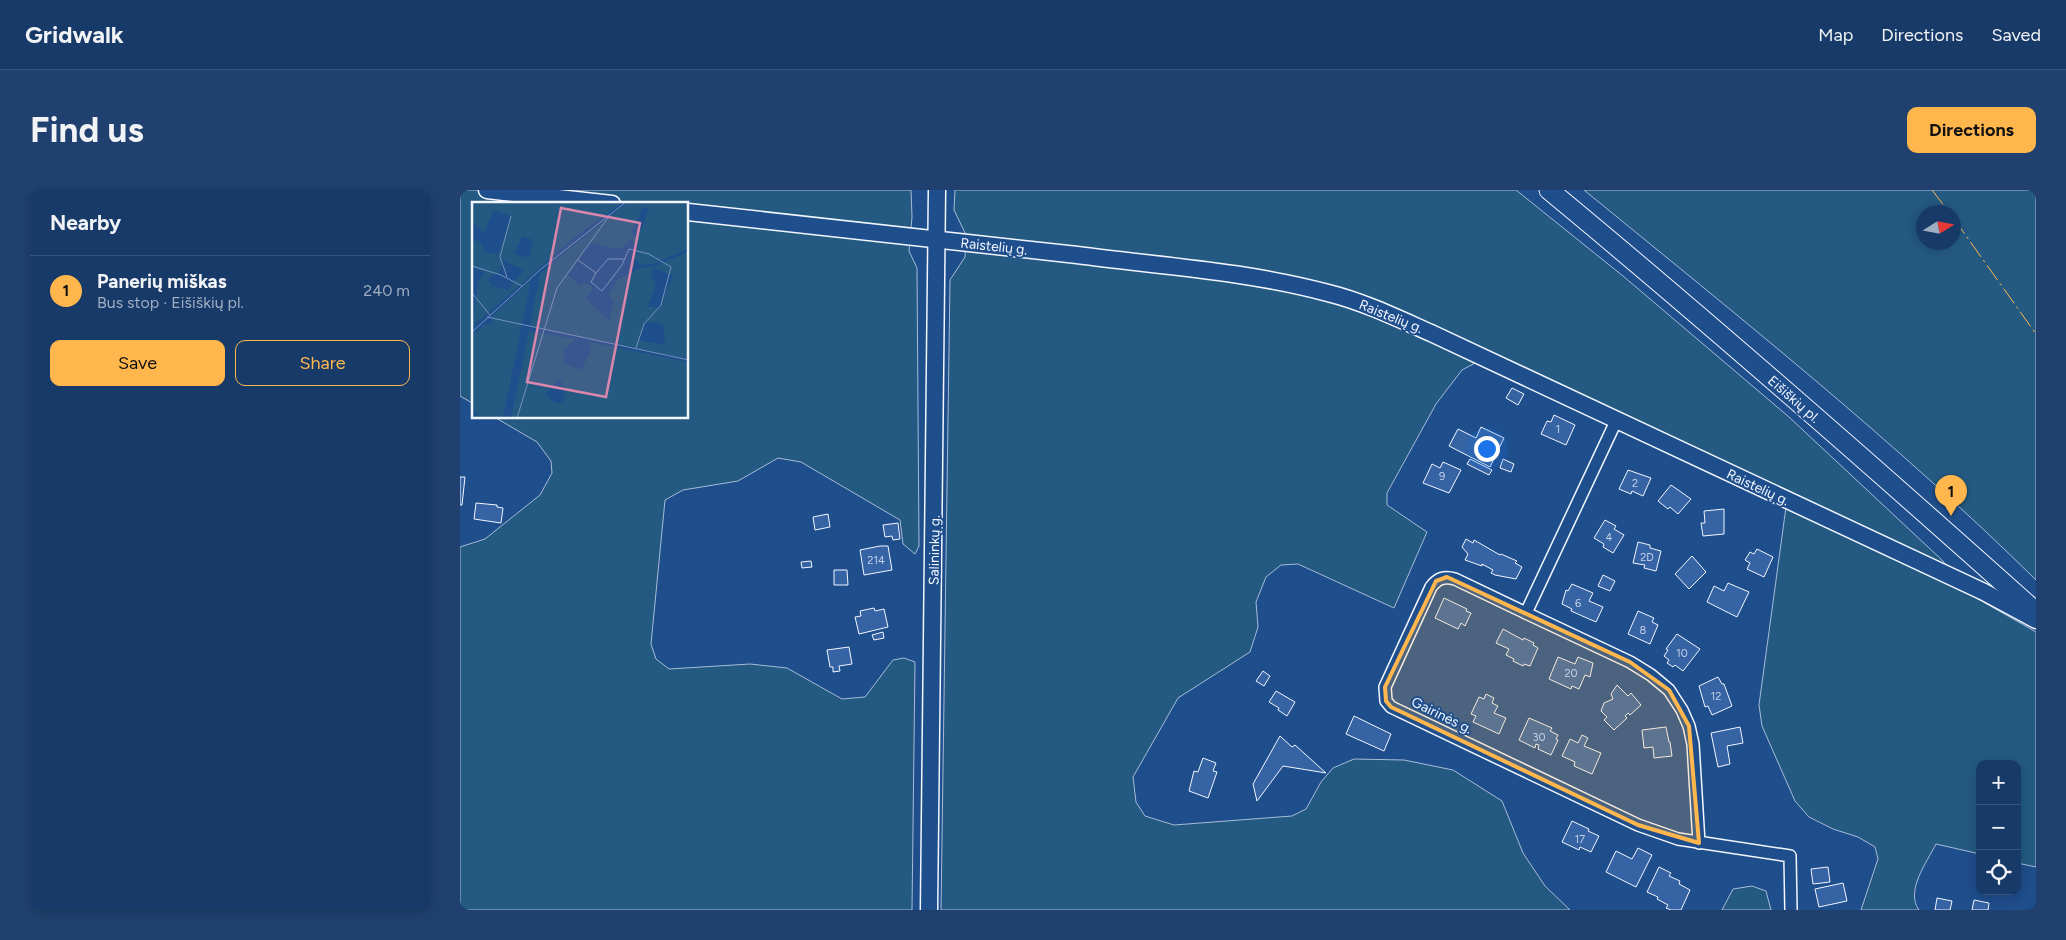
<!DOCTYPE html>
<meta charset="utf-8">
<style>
:root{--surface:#173a69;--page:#20416f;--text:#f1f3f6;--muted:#9eadc0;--line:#36547d;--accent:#ffb74d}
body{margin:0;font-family:Figtree,sans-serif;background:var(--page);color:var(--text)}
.controls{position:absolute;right:15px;bottom:15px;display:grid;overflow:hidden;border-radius:10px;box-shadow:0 2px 12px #0003}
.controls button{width:45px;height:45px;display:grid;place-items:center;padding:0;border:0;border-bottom:1px solid var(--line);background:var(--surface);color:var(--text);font:25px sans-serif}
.compass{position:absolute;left:1456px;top:15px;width:45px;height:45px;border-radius:50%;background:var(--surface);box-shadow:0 2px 12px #0003;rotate:79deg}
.you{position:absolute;left:1026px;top:258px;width:18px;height:18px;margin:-12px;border:4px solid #fff;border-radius:50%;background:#1a73e8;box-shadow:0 0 0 8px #1a73e833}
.badge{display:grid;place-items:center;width:32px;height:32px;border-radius:50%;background:var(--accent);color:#111;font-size:16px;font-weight:700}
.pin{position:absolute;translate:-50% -41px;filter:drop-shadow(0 1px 2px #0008)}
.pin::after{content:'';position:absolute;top:26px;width:18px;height:15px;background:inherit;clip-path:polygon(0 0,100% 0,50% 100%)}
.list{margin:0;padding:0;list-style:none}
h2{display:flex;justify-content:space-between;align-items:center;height:65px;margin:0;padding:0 20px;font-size:21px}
h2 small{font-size:16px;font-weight:400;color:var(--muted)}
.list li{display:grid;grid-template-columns:32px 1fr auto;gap:15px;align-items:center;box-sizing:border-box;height:70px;padding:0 20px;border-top:1px solid var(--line)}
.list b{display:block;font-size:19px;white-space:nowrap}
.list p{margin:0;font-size:16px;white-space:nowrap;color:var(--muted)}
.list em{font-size:16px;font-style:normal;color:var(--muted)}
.actions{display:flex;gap:10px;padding:15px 20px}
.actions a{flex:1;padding:11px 0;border:1px solid var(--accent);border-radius:10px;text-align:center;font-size:18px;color:var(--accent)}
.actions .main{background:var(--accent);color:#111}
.icon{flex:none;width:28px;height:28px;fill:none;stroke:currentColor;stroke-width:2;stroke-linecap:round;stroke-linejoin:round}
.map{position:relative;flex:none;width:1576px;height:720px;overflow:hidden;border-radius:10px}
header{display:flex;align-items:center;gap:30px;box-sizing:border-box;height:70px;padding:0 25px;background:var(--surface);border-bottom:1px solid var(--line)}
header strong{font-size:24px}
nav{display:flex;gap:28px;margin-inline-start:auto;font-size:18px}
.intro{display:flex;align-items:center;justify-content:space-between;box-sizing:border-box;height:120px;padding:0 30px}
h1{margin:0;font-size:35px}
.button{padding:12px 22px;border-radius:10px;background:var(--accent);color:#111;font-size:18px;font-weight:700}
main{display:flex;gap:30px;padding:0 30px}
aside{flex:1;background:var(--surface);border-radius:10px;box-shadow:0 2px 12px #0003}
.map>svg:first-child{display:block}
.green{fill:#245a82;stroke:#a8bbd7;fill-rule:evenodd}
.building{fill:#3563a3;stroke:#f2f6ff}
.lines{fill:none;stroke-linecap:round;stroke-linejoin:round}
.minor-casing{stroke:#f2f6ff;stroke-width:14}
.secondary-casing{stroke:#f2f6ff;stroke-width:19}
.primary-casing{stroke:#f2f6ff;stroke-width:21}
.minor{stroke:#1f4e8c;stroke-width:11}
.secondary{stroke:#1f4e8c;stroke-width:16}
.primary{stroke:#1f4e8c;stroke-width:19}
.power{stroke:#ffb74d;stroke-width:1;stroke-dasharray:18 4 2.5 4;stroke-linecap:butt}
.marked{fill:#ffb74d;fill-opacity:0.2;stroke:#ffb74d;stroke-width:4;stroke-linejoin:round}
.labels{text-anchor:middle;stroke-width:4;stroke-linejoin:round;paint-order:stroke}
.number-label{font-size:11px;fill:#c3d1e8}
.street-label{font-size:14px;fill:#f2f6ff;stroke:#1f4e8c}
.inset-road{fill:none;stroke:#7391ba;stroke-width:1}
.view{fill:#da87ad;fill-opacity:0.15;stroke:#da87ad;stroke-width:2.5}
.inset-edge{fill:none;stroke:#f2f6ff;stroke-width:2.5}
</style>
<header>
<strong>Gridwalk</strong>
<nav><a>Map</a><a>Directions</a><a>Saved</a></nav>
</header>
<div class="intro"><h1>Find us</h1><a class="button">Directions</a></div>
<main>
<aside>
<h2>Nearby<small></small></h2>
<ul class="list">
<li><span class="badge">1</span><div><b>Panerių miškas</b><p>Bus stop · Eišiškių pl.</p></div><em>240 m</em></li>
</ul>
<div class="actions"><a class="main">Save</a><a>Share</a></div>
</aside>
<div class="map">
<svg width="1576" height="720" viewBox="0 0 1576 720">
<rect width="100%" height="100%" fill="#1f4e8c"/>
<!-- green -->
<g class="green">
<path d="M0 0H451L452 27 449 61 457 78 459 356 455 364 443 354 440 330 341 272 318 268 278 291 223 300 205 310 191 454 196 469 209 479 290 474 327 478 382 509 405 507 433 470 444 468 455 472 452 720H0V357L25 349 80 305 92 283 91 271 77 252 36 228H228V14H14V214L0 206Z"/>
<path d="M495 0H1056L1163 86 1329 227 1483 371 1504 401 1576 442V677L1557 673V574H1520V664L1476 654C1467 672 1445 701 1459 720H1401L1418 669 1415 657 1398 647 1373 639 1349 627 1335 611 1302 536 1299 515 1326 317 1019 171 1002 180 976 214 927 303V315L967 342 934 418 838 374 821 375 806 387 796 412 798 437 790 462 718 508 673 587 676 612 685 626 714 635 832 626 846 619 861 592 873 578 894 569 944 570 993 580 1042 611 1063 663 1085 696 1110 720H481L490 90 505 67 506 45 494 20Z"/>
<path d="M1124 0H1576V390C1434 250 1278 126 1124 0ZM1464 22H1494V52H1464Z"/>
<path d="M1292 696 1306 701 1311 720H1262L1273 699Z"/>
</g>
<!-- building -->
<g class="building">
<path d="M1052 198 1064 204 1058 215 1046 208Z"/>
<path d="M1094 225 1115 235 1106 255 1081 244 1087 231 1091 232Z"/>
<path d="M1021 237 1044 248 1030 277 989 256 998 239 1016 248Z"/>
<path d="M1010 269 1032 280 1029 285 1007 274Z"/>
<path d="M1043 269 1054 274 1051 282 1040 278Z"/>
<path d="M983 272 1001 280 989 303 963 293 972 274 980 278Z"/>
<path d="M1168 280 1191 288 1183 306 1172 301 1171 304 1159 299Z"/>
<path d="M0 287H5L2 315H0Z"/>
<path d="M1211 295 1231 309 1218 324 1210 317 1208 319 1198 311Z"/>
<path d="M16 313 37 315V317L43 318 41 333 14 329Z"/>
<path d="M1264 319V344L1243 346 1241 333H1245L1244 321Z"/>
<path d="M368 324 370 337 355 340 353 327Z"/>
<path d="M1145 330 1156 336 1154 339 1164 345 1153 363 1143 357 1144 354 1134 348Z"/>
<path d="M438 333 440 349 433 350 432 346 425 347 423 335Z"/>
<path d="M1006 349 1013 353 1014 350 1040 365 1041 364 1057 371 1055 373 1062 377 1056 389 1035 385 1031 383 1033 380 1022 374V376L1005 370 1008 364 1002 357Z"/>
<path d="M1178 352 1190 355V358L1201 361 1196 381 1184 378 1185 375 1173 373Z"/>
<path d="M420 356H428L432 380 404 385 400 360Z"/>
<path d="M1297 359 1313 367 1304 387 1287 379 1290 373 1285 370 1290 362 1294 364Z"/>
<path d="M1232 366 1246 382 1229 399 1215 384Z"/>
<path d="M351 371 352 377 342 378 341 372Z"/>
<path d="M374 380H387L388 395H374Z"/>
<path d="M1143 385 1155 391 1150 401 1138 396Z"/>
<path d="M1268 393 1289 402 1277 427 1247 412 1254 396 1264 401Z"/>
<path d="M1112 394 1133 403 1129 411 1143 417 1136 432 1111 421 1112 419 1102 414 1106 400 1108 401Z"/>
<path d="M984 408 1007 419 1006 421 1011 423 1005 436 1001 433 998 439 975 428Z"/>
<path d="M414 418 415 421 424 419 428 437 399 444 395 427 401 426 400 421Z"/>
<path d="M1178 421 1194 428 1192 432 1198 435 1190 454 1168 444Z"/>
<path d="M1043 439 1063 450 1064 448 1074 453 1073 455 1078 458 1070 476 1064 474 1063 476 1053 471 1054 469 1046 465 1049 459 1036 453Z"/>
<path d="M423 442 424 448 414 450 412 445Z"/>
<path d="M1217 444 1240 459 1223 481 1215 475 1213 477 1207 473 1209 470 1204 466 1208 460 1206 459Z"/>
<path d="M389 457 392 474 379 476 380 481 373 482V477H370L367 460Z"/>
<path d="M1098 467 1115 474 1118 467 1133 473 1130 487 1125 485 1119 499 1112 496 1111 499 1089 489Z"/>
<path d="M803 481 810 486 804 496 796 491Z"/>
<path d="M1258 487 1262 494H1264L1272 516 1252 525 1248 516 1245 517 1239 496Z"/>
<path d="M1157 495 1168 506 1171 503 1181 515 1170 525 1168 523 1165 526 1167 528 1154 540 1144 530 1147 527 1141 521 1144 513 1153 509 1151 504Z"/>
<path d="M816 501 835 512 827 526 818 520 819 518 809 512Z"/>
<path d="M1026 504 1034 508 1032 513 1038 516 1034 523 1046 528 1039 544 1013 532 1016 526 1011 524 1019 507 1024 509Z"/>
<path d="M894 526 931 544 924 561 886 544Z"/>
<path d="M1069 528 1092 538 1090 541 1098 545 1096 549 1098 550 1091 565 1078 559 1079 555 1076 554 1075 558 1059 550Z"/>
<path d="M1206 537 1209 552H1210L1212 566 1194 568 1193 557 1184 558 1182 540Z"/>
<path d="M1280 537 1283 553 1267 556 1270 574 1258 577 1251 543Z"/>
<path d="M1122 545 1128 548 1124 556 1141 563 1132 584 1114 576 1115 572 1102 566 1110 549 1118 553Z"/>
<path d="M820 546 832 557 835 555 866 583 823 576 797 611 793 594Z"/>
<path d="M743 568 756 573 753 581 757 582 748 608 729 601 734 581 738 582Z"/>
<path d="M1112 631 1129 639 1128 641 1139 646 1131 662 1120 657 1119 660 1102 652Z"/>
<path d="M1178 658 1192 665 1176 697 1146 682 1156 661 1172 669Z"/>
<path d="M1199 677 1211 683 1209 686 1220 691 1219 694 1230 700 1221 720H1211L1206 718 1208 715 1197 709 1198 707 1187 702Z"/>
<path d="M1368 677 1370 692 1353 694 1351 679Z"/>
<path d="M1383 693 1387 711 1359 717 1355 699Z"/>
<path d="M1477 708 1492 711 1490 720H1475Z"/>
<path d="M1514 710 1529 713 1528 720H1512Z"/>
</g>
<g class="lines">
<!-- minor casing -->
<g class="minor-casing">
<g id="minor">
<path d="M1157 229 1066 423 995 389C984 386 978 388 971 397L925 497 926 511 931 517 1178 635 1218 649 1330 666 1331 720"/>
<path d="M1066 423 1170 472 1191 485 1209 500 1222 520 1229 536 1233 554 1239 653"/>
</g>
</g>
<!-- secondary casing -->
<g class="secondary-casing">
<g id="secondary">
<path d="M27 0 152 14"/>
<path d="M228 22C357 36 487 50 617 65 700 76 786 81 868 103 904 112 937 128 971 143L1524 402 1576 430"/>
<path d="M469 720 477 0"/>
</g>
</g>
<!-- primary casing -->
<g class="primary-casing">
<path id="primary" d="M1089 0C1255 137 1416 279 1576 422"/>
</g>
<!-- minor -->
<use href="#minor" class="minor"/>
<!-- secondary -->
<use href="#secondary" class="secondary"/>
<!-- primary -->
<use href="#primary" class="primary"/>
<!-- power -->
<g class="power">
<path d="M1472 0 1489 22"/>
<path d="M1494 29 1576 144"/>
</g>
</g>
<!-- marked area -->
<path class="marked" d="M987 387 1170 472 1209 500 1229 536 1239 653 1178 635 931 517 926 511 925 497 976 391Z"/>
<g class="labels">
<!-- number labels -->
<g class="number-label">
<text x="1098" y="243">1</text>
<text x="982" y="290">9</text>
<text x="1175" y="297">2</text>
<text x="1149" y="351">4</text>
<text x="1187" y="371">2D</text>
<text x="416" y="374">214</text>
<text x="1118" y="417">6</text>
<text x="1183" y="444">8</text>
<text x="1222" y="467">10</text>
<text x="1111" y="487">20</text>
<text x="1256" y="510">12</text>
<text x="1079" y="551">30</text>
<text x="1120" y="653">17</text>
</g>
<!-- street labels -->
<g class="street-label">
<text transform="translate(534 56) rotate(6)" y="5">Raistelių g.</text>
<text transform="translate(931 126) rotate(22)" y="5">Raistelių g.</text>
<text transform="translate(1334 209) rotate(41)" y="5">Eišiškių pl.</text>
<text transform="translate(1298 297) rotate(25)" y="5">Raistelių g.</text>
<text transform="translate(474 360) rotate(-89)" y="5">Salininkų g.</text>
<text transform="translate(982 525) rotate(26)" y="5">Gairinės g.</text>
</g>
</g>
<!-- overview -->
<g transform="translate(12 12)">
<rect width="216" height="216" fill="#1f4e8c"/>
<path d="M0 0H151L104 34 0 125 6 80 13 70 0 65V38L7 39 13 50 26 53 39 14 21 8 13 30 0 21ZM50 34 61 38 57 56 42 52ZM31 58 52 68 36 88 19 83 17 78 20 72 27 71ZM156 0H216V47L181 62 169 63 159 54 166 46 159 37 151 45 142 47 118 40 96 73 108 84 113 80 121 86 114 97 137 118 142 101 137 93 145 78 168 66 181 65 216 50V157L58 124 68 71ZM171 5 177 7 167 33 163 34 159 31ZM182 66 201 74 187 107 176 104 184 82 179 75ZM174 119 191 122 193 143 166 138ZM59 78 31 216H2L6 211 0 208V134L12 123 22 120 20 114ZM57 129 104 137 92 148 93 162 109 168 119 149 117 140 216 160V216H39ZM87 176 94 187 90 200 84 201 73 192Z" fill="#245a82" fill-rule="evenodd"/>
<path class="inset-road" d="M106 58 124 71 119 80 130 89 150 63 157 47 177 52 199 65 189 103 172 122 164 146M0 64 29 73 50 84M124 71 136 57H153M35 75 28 55 39 14M0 91 18 113M15 115 217 158M0 130 69 67 154 0M45 216 85 86 138 13"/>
<path class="view" d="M89 6 168 21 134 195 55 180Z"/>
<rect width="216" height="216" class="inset-edge"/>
</g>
</svg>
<div class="controls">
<button>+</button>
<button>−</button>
<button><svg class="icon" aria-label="locate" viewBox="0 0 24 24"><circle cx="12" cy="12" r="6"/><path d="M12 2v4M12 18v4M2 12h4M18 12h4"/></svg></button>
</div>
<svg class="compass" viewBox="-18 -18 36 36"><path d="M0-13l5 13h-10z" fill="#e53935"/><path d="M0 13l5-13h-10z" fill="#9eadc0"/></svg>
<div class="you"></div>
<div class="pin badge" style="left:1491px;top:326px">1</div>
</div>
</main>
